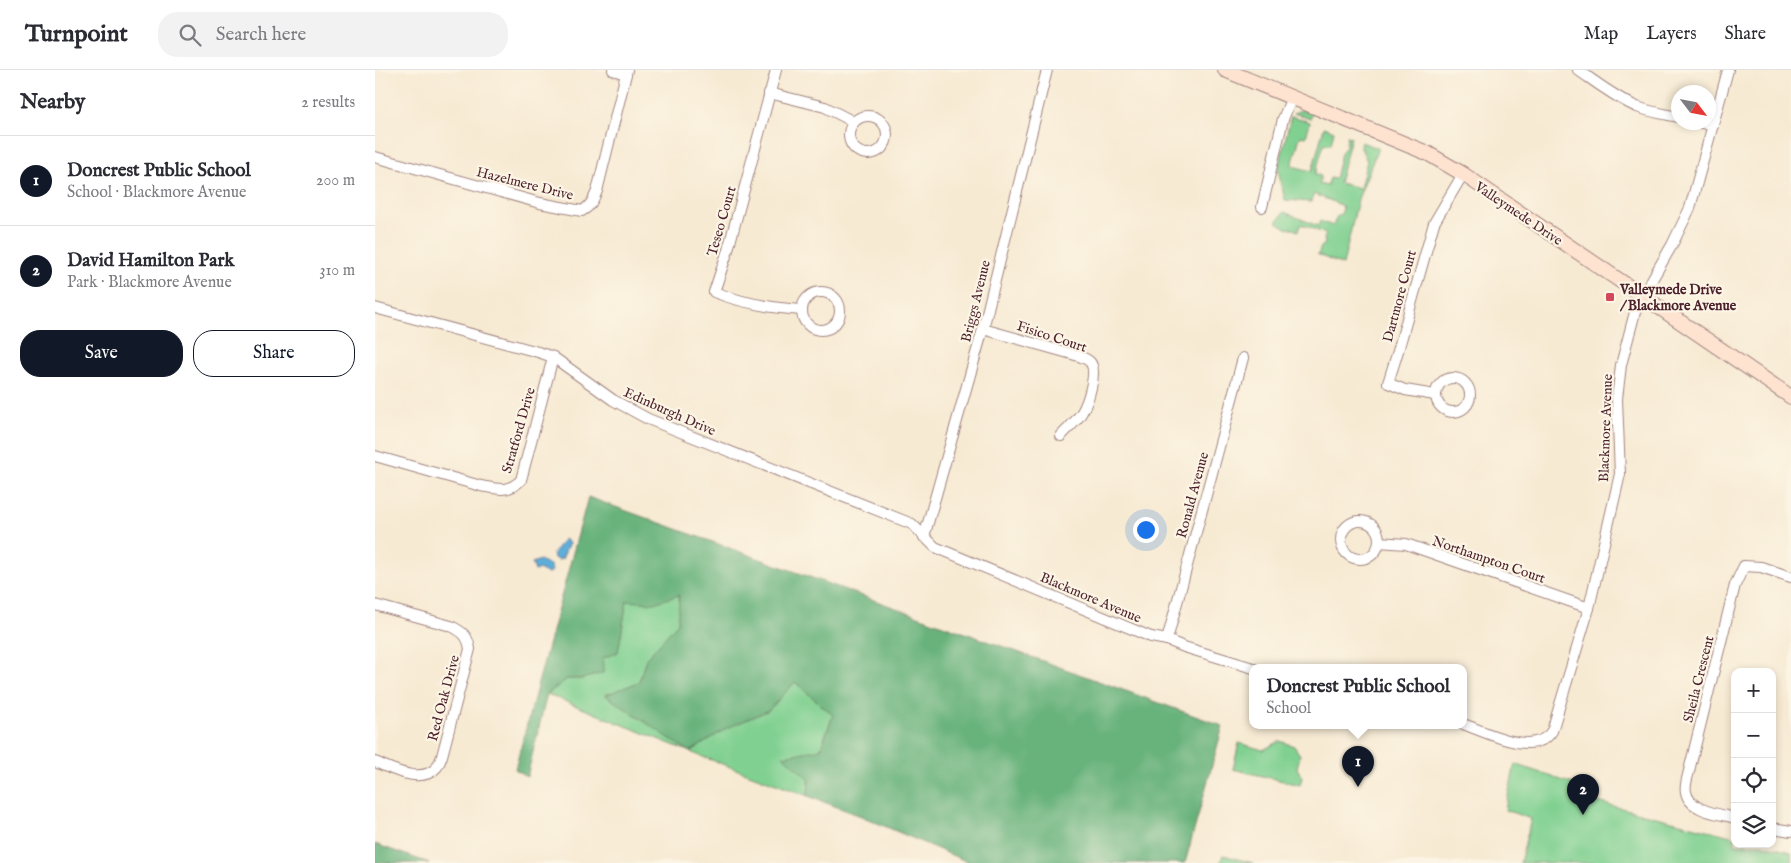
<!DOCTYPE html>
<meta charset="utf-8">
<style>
:root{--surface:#fff;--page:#f2f2f3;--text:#2b2b33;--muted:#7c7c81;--line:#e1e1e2;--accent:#111827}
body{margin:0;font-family:"IM FELL English",serif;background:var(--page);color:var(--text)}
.controls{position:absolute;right:15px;bottom:15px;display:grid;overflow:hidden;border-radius:10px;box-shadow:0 2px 8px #0003}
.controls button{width:45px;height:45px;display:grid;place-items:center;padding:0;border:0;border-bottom:1px solid var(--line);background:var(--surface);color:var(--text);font:25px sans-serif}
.compass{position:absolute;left:1296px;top:15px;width:45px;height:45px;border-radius:50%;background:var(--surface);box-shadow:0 2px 8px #0003;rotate:122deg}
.you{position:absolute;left:770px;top:459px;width:18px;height:18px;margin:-12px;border:4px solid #fff;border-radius:50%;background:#1a73e8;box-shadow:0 0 0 8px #1a73e833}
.badge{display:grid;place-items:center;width:32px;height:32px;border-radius:50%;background:var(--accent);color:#fff;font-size:16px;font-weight:700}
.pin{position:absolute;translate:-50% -41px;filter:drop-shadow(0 1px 2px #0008)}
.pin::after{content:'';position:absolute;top:26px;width:18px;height:15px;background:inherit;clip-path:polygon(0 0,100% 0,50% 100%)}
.popup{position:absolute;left:874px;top:594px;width:218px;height:65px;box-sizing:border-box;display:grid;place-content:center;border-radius:10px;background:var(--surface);filter:drop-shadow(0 1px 4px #0005);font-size:16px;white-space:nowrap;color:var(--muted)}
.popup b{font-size:19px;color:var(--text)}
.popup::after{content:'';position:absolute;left:50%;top:100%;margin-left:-10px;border:10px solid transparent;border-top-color:var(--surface)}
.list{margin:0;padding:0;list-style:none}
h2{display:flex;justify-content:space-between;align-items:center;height:65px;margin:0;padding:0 20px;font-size:21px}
h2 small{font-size:16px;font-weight:400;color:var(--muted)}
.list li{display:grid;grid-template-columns:32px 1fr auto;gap:15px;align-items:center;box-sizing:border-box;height:90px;padding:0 20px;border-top:1px solid var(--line)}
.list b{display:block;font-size:19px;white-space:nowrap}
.list p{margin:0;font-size:16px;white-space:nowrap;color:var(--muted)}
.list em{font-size:16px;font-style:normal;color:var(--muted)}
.actions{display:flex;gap:10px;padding:15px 20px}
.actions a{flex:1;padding:11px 0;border:1px solid var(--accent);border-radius:20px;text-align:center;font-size:18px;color:var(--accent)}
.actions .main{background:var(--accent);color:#fff}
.icon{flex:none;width:28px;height:28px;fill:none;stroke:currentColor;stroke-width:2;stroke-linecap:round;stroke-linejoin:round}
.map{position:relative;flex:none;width:1416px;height:793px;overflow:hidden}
header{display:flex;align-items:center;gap:30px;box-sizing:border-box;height:70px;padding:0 25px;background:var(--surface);border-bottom:1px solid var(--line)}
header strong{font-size:24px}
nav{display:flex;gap:28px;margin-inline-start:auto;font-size:18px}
.search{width:350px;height:45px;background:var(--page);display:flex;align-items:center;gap:12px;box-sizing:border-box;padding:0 18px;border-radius:20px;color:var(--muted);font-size:19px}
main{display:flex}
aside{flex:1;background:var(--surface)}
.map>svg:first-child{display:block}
.green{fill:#80d091;stroke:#65785e}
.forest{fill:#68b27b;stroke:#596853}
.water{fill:#5faed9;stroke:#546682}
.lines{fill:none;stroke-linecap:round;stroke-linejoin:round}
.street-casing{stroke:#a0847f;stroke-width:12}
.secondary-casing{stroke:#a0847f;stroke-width:16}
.street{stroke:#fff;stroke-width:10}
.secondary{stroke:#fee3d1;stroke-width:14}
.poi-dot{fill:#d1495b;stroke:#fcf5e5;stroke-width:2}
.labels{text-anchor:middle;stroke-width:4.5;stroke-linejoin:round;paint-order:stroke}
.street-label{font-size:14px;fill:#4a1f2b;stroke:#fcf5e5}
.poi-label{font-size:14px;font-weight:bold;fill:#4a1f2b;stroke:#fcf5e5;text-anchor:start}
</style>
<header>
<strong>Turnpoint</strong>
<div class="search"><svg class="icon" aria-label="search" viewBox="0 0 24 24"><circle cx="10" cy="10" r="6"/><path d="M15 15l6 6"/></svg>Search here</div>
<nav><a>Map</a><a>Layers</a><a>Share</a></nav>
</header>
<main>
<aside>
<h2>Nearby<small>2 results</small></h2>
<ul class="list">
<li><span class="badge">1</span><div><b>Doncrest Public School</b><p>School · Blackmore Avenue</p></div><em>200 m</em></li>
<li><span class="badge">2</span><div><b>David Hamilton Park</b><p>Park · Blackmore Avenue</p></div><em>310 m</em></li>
</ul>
<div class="actions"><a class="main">Save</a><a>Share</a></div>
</aside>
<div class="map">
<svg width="1416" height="793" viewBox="0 0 1416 793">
<rect width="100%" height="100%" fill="#fcf5e5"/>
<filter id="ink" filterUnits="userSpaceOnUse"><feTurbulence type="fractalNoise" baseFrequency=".02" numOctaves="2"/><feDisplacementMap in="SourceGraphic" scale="10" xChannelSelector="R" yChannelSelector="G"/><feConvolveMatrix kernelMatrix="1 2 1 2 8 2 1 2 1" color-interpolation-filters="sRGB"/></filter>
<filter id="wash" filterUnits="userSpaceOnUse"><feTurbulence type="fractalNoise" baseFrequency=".0096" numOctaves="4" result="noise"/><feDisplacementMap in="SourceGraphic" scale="20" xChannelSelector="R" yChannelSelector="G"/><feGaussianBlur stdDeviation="1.12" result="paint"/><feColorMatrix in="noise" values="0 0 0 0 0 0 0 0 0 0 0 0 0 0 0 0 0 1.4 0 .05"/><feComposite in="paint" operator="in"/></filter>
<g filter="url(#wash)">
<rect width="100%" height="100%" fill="#f7ead3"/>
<!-- green -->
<g class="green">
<path d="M926 40 937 43 935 49 919 43Z"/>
<path d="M916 46 935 52 931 67 926 66 924 70 917 96 937 101 949 57 959 61 956 74H949L940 104 946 106 944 114 952 116 955 108 960 109 966 83 971 76 972 66 976 67 964 113 985 118 992 91 986 78V72L1003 78 983 129 968 195 943 185 946 177 949 175 950 172 949 169 951 164 926 154 923 161 916 158 913 159 902 152 909 142 943 156 945 151 958 156 962 146 966 144 968 138 966 135 939 124 936 132 910 130 903 100Z"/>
<path d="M304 524 303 553 271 589 264 612 230 625 315 682 352 658 394 640 420 612 458 645 434 709 433 726 315 682 172 624 192 609H207L228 588 243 582 252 530 279 533Z"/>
<path d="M905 671 919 676 925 685 922 698 927 707 925 715 858 699 864 673 888 680Z"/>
<path d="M1140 694 1224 723 1222 732 1360 767V774H1386L1416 782V793H1145L1156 749 1130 740Z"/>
<path d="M848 785 878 793H845Z"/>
</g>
<!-- forest -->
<g class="forest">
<path d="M213 427 848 656 810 793H595L486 746 433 726 434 709 408 686 446 679 458 645 420 612 394 640 352 658 315 682 230 625 264 612 271 589 303 553 304 525 279 533 252 531 243 582 228 588V603L207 609H192L172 624 152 707 140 699Z"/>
<path d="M0 774 54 793H0Z"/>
</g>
<!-- water -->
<g class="water">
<path d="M189 469 194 473 187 489 183 490 179 488 178 483Z"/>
<path d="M165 490 176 496 177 501 173 504 164 499 160 501 157 493Z"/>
</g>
</g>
<g filter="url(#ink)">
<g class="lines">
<!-- street casing -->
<g class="street-casing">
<g id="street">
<path d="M238 0 251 4"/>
<path d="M401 0 353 180 339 222C367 233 396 238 427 240"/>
<path d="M1203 0C1222 13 1241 28 1262 37 1275 42 1290 44 1304 47"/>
<path d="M394 23 450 37 479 52"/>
<circle cx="493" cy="65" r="19"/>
<path d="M1323 52 1338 56"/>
<path d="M0 87 165 133 207 141C216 136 218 130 222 121L252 0"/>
<path d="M887 137 908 49 917 27"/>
<circle cx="446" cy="241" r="19"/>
<path d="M0 238 163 282 178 287 238 330 273 349 537 454 560 477 776 567 792 570 809 577 878 598"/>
<path d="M608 259 697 284C703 286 710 287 715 292 723 301 713 332 707 342 702 351 693 358 686 366"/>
<circle cx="1078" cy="325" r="17"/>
<path d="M1060 325 1030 320 1013 313 1023 281 1059 153 1088 104"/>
<path d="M0 386 106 416C122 419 133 423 146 410L178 287"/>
<circle cx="985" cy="470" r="19"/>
<path d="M549 467 608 259 672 0"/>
<path d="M1004 472 1031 474 1214 538"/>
<path d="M0 535 76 556C88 562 93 566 95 579L67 686C66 689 64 694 62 697 46 715 17 699 0 692"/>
<path d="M792 570 868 288"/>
<path d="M1088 654C1111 662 1160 688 1177 661L1214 538 1245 404 1242 329 1246 295 1260 242 1275 213 1297 175 1315 138 1353 0"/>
<path d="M1360 748C1345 744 1314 741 1311 722 1310 718 1311 713 1312 709L1360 515 1369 496 1386 497 1416 507"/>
<path d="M1397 758 1416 761"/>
</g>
</g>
<!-- secondary casing -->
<g class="secondary-casing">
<path id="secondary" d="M850 0 1052 83 1088 104 1416 327"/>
</g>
<!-- street -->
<use href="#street" class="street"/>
<!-- secondary -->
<use href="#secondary" class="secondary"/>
</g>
</g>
<!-- markers -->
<rect class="poi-dot" x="1230" y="222" width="10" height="10" rx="2.5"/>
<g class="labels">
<!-- street labels -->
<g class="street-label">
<text transform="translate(150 113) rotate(14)" y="5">Hazelmere Drive</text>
<text transform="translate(1144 143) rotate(34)" y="5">Valleymede Drive</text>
<text transform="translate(346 151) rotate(-74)" y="5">Teseo Court</text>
<text transform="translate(1024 226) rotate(-75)" y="5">Dartmore Court</text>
<text transform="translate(600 231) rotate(-76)" y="5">Briggs Avenue</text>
<text transform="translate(677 266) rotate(18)" y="5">Fisico Court</text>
<text transform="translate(295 341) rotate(24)" y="5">Edinburgh Drive</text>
<text transform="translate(1230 358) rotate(-88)" y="5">Blackmore Avenue</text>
<text transform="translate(143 360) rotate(-74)" y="5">Stratford Drive</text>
<text transform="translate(817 425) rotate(-75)" y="5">Ronald Avenue</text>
<text transform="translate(1114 489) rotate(19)" y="5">Northampton Court</text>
<text transform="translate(716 527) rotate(23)" y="5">Blackmore Avenue</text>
<text transform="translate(1323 609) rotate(-76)" y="5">Sheila Crescent</text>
<text transform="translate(68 628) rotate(-75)" y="5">Red Oak Drive</text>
</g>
<!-- poi labels -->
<g class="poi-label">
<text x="1245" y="224">Valleymede Drive<tspan x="1245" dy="16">/ Blackmore Avenue</tspan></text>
</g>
</g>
</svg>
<div class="controls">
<button>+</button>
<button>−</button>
<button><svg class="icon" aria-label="locate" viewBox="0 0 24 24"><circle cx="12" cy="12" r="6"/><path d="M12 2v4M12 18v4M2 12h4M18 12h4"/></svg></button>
<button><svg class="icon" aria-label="layers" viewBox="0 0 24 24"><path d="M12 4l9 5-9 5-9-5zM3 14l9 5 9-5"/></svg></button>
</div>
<svg class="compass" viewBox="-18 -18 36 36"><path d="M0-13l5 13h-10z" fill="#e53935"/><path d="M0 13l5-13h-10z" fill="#7c7c81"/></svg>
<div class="you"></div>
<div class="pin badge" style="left:983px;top:717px">1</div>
<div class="popup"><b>Doncrest Public School</b>School</div>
<div class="pin badge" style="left:1208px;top:745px">2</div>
</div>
</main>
